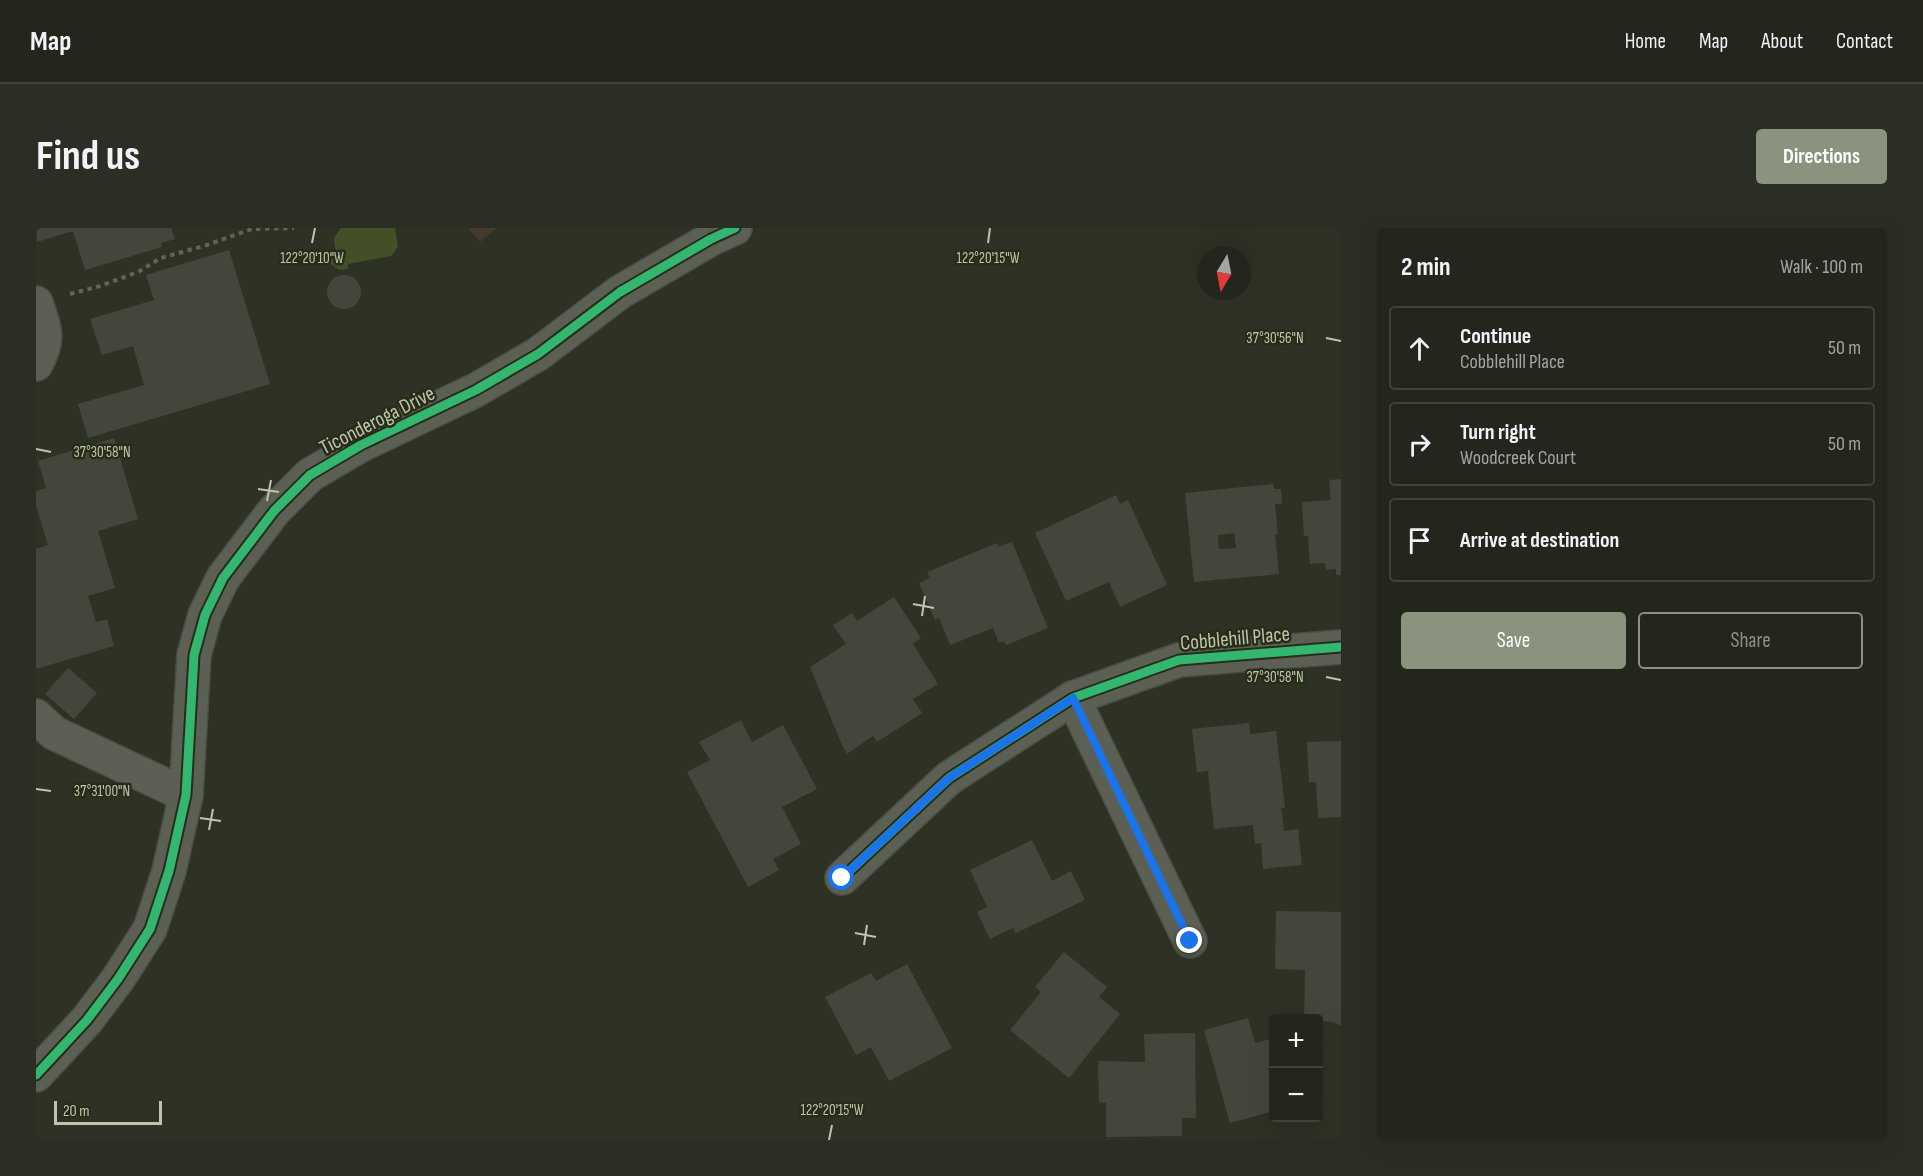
<!DOCTYPE html>
<meta charset="utf-8">
<style>
:root{--surface:#22261c;--page:#2a2e25;--text:#f1f3f6;--muted:#a2a5a3;--line:#3f433b;--accent:#8b927d}
body{margin:0;font-family:"Sofia Sans Condensed",sans-serif;background:var(--page);color:var(--text)}
.controls{position:absolute;right:18px;bottom:18px;display:grid;overflow:hidden;border-radius:6px;box-shadow:0 6px 24px #0002}
.controls button{width:54px;height:54px;display:grid;place-items:center;padding:0;border:0;border-bottom:2px solid var(--line);background:var(--surface);color:var(--text);font:30px sans-serif}
.compass{position:absolute;left:1161px;top:18px;width:54px;height:54px;border-radius:50%;background:var(--surface);box-shadow:0 6px 24px #0002;rotate:190deg}
.scale{position:absolute;left:18px;bottom:15px;width:108px;box-sizing:border-box;padding-left:6px;border:3px solid #bdc5ad;border-top:0;font-size:16px;line-height:21px;white-space:nowrap;color:#bdc5ad;-webkit-text-stroke:4px #272d18;paint-order:stroke}
.stop{position:absolute;width:18px;height:18px;margin:-14px;border:4px solid #1a73e8;border-radius:50%;background:#fff}
.stop.end{background:#1a73e8;border-color:#fff;box-shadow:0 2px 6px #0008}
.list{margin:0;padding:0;list-style:none}
h2{display:flex;justify-content:space-between;align-items:center;height:78px;margin:0;padding:0 24px;font-size:26px}
h2 small{font-size:20px;font-weight:400;color:var(--muted)}
.list li{display:grid;grid-template-columns:39px 1fr auto;gap:18px;align-items:center;box-sizing:border-box;height:84px;margin:0 12px 12px;padding:0 12px;border:2px solid var(--line);border-radius:6px}
.list b{display:block;font-size:22px;white-space:nowrap}
.list p{margin:0;font-size:20px;white-space:nowrap;color:var(--muted)}
.list em{font-size:20px;font-style:normal;color:var(--muted)}
.actions{display:flex;gap:12px;padding:18px 24px}
.actions a{flex:1;padding:14px 0;border:2px solid var(--accent);border-radius:6px;text-align:center;font-size:21px;color:var(--accent)}
.actions .main{background:var(--accent);color:#fff}
.icon{flex:none;width:33px;height:33px;fill:none;stroke:currentColor;stroke-width:2;stroke-linecap:round;stroke-linejoin:round}
.map{position:relative;flex:none;width:1305px;height:912px;overflow:hidden;border-radius:6px}
header{display:flex;align-items:center;gap:36px;box-sizing:border-box;height:84px;padding:0 30px;background:var(--surface);border-bottom:2px solid var(--line)}
header strong{font-size:28px}
nav{display:flex;gap:33px;margin-inline-start:auto;font-size:21px}
.intro{display:flex;align-items:center;justify-content:space-between;box-sizing:border-box;height:144px;padding:0 36px}
h1{margin:0;font-size:42px}
.button{padding:15px 27px;border-radius:6px;background:var(--accent);color:#fff;font-size:21px;font-weight:700}
main{display:flex;gap:36px;padding:0 36px}
aside{flex:1;background:var(--surface);border-radius:6px;box-shadow:0 6px 24px #0002}
.map>svg:first-child{display:block}
.green{fill:#433a2a}
.water{fill:#444f28}
.building{fill:#43473b;fill-rule:evenodd}
.lines{fill:none;stroke-linecap:round;stroke-linejoin:round}
.minor-casing{stroke:#4a4d42;stroke-width:36}
.path{stroke:#616458;stroke-width:4;stroke-dasharray:4.5 4.5;stroke-linecap:butt}
.minor{stroke:#5c6054;stroke-width:33}
.cycleway-casing{stroke:#272d18;stroke-width:13}
.cycleway{stroke:#33b770;stroke-width:9}
.route{stroke:#1a73e8;stroke-width:8}
.ticks{fill:none;stroke:#bdc5ad;stroke-width:2}
.labels{text-anchor:middle;stroke-width:5;stroke-linejoin:round;paint-order:stroke}
.street-label{font-size:21px;fill:#bdc5ad;stroke:#272d18}
.ticks-label{font-size:15px;text-anchor:middle;fill:#bdc5ad;stroke:#272d18;stroke-width:5;stroke-linejoin:round;paint-order:stroke}
</style>
<header>
<strong>Map</strong>
<nav><a>Home</a><a>Map</a><a>About</a><a>Contact</a></nav>
</header>
<div class="intro"><h1>Find us</h1><a class="button">Directions</a></div>
<main>
<div class="map">
<svg width="1305" height="912" viewBox="0 0 1305 912">
<rect width="100%" height="100%" fill="#2e3225"/>
<!-- green -->
<path class="green" d="M432 0H462L444 14Z"/>
<!-- water -->
<path class="water" d="M305 0H359L362 19 355 28 312 36V41L303 42 294 35V28L300 27 298 10Z"/>
<!-- building -->
<g class="building">
<path d="M0 0H135L139 11 125 15 126 19 49 42 37 3 1 14Z"/>
<path d="M193 22 234 156 52 210 42 176 108 157 97 118 66 127 54 91 118 72 110 47Z"/>
<circle cx="308" cy="64" r="17"/>
<path d="M78 210 102 291 62 303 79 360 52 368 60 394 71 391 78 418 0 441V321L12 317 0 277V263L10 260 2 233Z"/>
<path d="M1305 251V347H1300V341L1290 342 1289 335 1274 336 1272 308H1268L1266 274 1295 272 1293 252Z"/>
<path d="M1237 256 1238 261H1245L1246 276H1239L1242 306H1239L1243 346 1158 354 1149 265ZM1198 305 1200 320 1183 321 1182 307Z"/>
<path d="M1080 267 1084 276 1092 272 1131 357 1084 379 1073 354 1030 373 999 305Z"/>
<path d="M976 314 1012 400 970 417 968 413 963 415 957 400 914 417 903 390 899 392 883 355 894 350 891 344 961 315 962 319Z"/>
<path d="M858 369 885 410 877 416 902 456 877 471 886 485 841 514 837 508 811 526 806 517 774 439 810 416 797 397 816 385 821 393Z"/>
<path d="M32 440 61 465 38 491 9 466Z"/>
<path d="M705 492 716 514 747 497 781 561 746 579 765 616 737 631 743 642 712 659 651 544 674 532 663 514Z"/>
<path d="M1213 495 1214 506 1240 503 1249 580H1245L1248 603 1262 601 1266 637 1227 641 1225 615 1219 616 1217 597 1178 601 1172 543 1161 544 1156 501Z"/>
<path d="M1305 513V589L1282 590 1280 554H1273L1271 514Z"/>
<path d="M996 612 1016 653 1035 643 1049 672 980 705 977 700 954 711 941 684 951 679 934 642Z"/>
<path d="M1240 683 1305 684V798L1297 794 1282 793V790H1268L1269 742 1239 741Z"/>
<path d="M1028 724 1071 759 1063 769 1084 786 1033 850 974 802 1005 764 999 759Z"/>
<path d="M871 736 916 820 853 853 835 819 820 827 789 769 835 745 840 753Z"/>
<path d="M1212 790 1219 815 1238 810V883L1194 895 1168 802Z"/>
<path d="M1159 805 1160 890H1146V908L1070 909V875L1063 874 1062 833 1109 834 1108 806Z"/>
</g>
<g class="lines">
<!-- minor casing -->
<g class="minor-casing">
<g id="minor">
<path d="M0 75C9 103 14 109 0 136"/>
<path d="M1037 470 1154 713"/>
<path d="M0 488 18 505 150 567"/>
<path d="M806 650 913 550 1037 470 1143 432 1305 419"/>
<path d="M0 847 51 792 82 751 114 701 133 643 150 567 158 427 169 387 187 350 238 283 274 247 325 217 440 162 502 126 584 64 675 11 699 0"/>
</g>
</g>
<!-- path -->
<path class="path" d="M34 66 64 58 102 44 125 30 171 17 216 1 258 0"/>
<!-- minor -->
<use href="#minor" class="minor"/>
<!-- cycleway casing -->
<g class="cycleway-casing">
<g id="cycleway">
<path d="M806 650 913 550 1037 470 1143 432 1305 419"/>
<path d="M0 847 51 792 82 751 114 701 133 643 150 567 158 427 169 387 187 350 238 283 274 247 325 217 440 162 502 126 584 64 675 11 699 0"/>
</g>
</g>
<!-- cycleway -->
<use href="#cycleway" class="cycleway"/>
</g>
<g class="lines">
<!-- route -->
<path class="route" d="M806 650 913 550 1037 470 1154 713"/>
</g>
<!-- ticks -->
<path class="ticks" d="M276 15 279 0M952 15 954 0M1290 110 1305 113M0 221 15 224M222 261 243 264M231 273 235 252M877 376 898 380M886 388 889 368M1290 449 1305 452M0 561 15 563M164 590 185 593M173 602 177 581M819 705 840 709M828 717 831 697M793 912 796 897"/>
<g class="labels">
<!-- street labels -->
<g class="street-label">
<text transform="translate(341 192) rotate(-27)" y="7">Ticonderoga Drive</text>
<text transform="translate(1199 410) rotate(-5)" y="7">Cobblehill Place</text>
</g>
</g>
<g class="ticks-label">
<text x="276" y="35">122°20'10"W</text>
<text x="952" y="35">122°20'15"W</text>
<text x="1239" y="115">37°30'56"N</text>
<text x="66" y="229">37°30'58"N</text>
<text x="1239" y="454">37°30'58"N</text>
<text x="66" y="568">37°31'00"N</text>
<text x="796" y="887">122°20'15"W</text>
</g>
</svg>
<div class="controls">
<button>+</button>
<button>−</button>
</div>
<svg class="compass" viewBox="-18 -18 36 36"><path d="M0-13l5 13h-10z" fill="#e53935"/><path d="M0 13l5-13h-10z" fill="#a2a5a3"/></svg>
<div class="scale">20 m</div>
<div class="stop" style="left:806px;top:650px"></div>
<div class="stop end" style="left:1154px;top:713px"></div>
</div>
<aside>
<h2>2 min<small>Walk · 100 m</small></h2>
<ul class="list">
<li><svg class="icon" aria-label="ahead" viewBox="0 0 24 24"><path d="M12 20V5M6 11l6-6 6 6"/></svg><div><b>Continue</b><p>Cobblehill Place</p></div><em>50 m</em></li>
<li><svg class="icon" aria-label="right" viewBox="0 0 24 24"><path d="M7 20v-9h11M14 6l5 5-5 5"/></svg><div><b>Turn right</b><p>Woodcreek Court</p></div><em>50 m</em></li>
<li><svg class="icon" aria-label="arrive" viewBox="0 0 24 24"><path d="M6 21V4h12l-3 4 3 4H6"/></svg><div><b>Arrive at destination</b></div></li>
</ul>
<div class="actions"><a class="main">Save</a><a>Share</a></div>
</aside>
</main>
